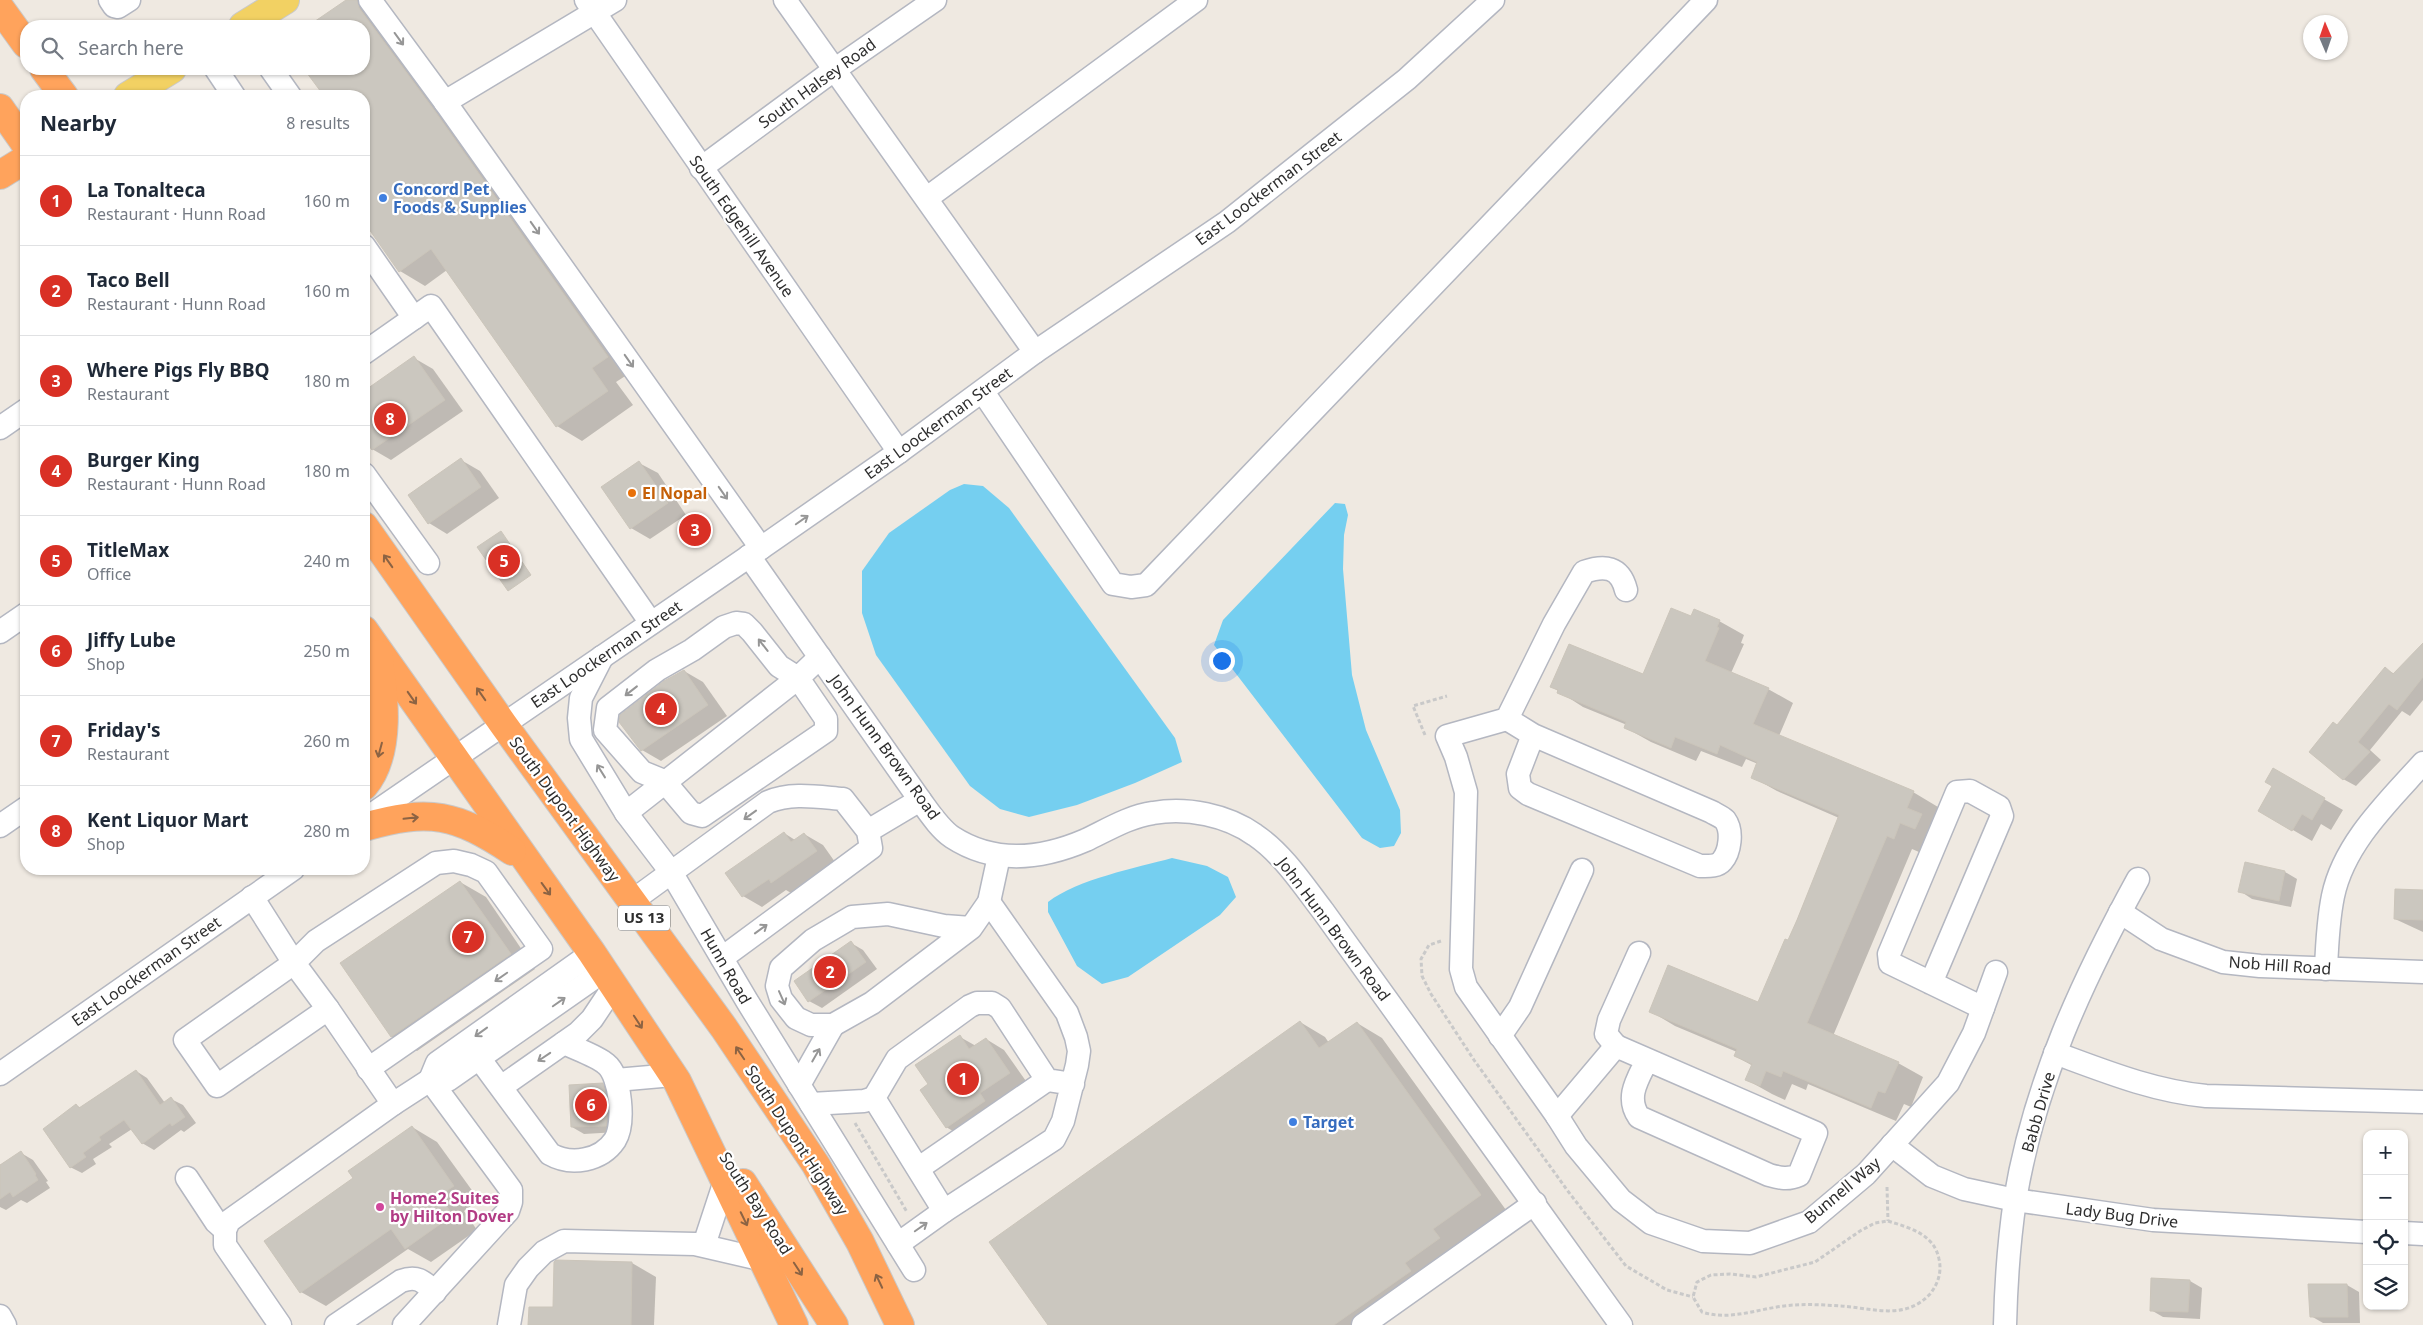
<!DOCTYPE html>
<meta charset="utf-8">
<style>
:root{--surface:#fff;--page:#f6f6f7;--text:#1f2937;--muted:#747a83;--line:#e0e1e3;--accent:#d93025}
body{margin:0;font-family:"Noto Sans",sans-serif;background:var(--page);color:var(--text)}
.controls{position:absolute;right:15px;bottom:15px;display:grid;overflow:hidden;border-radius:10px;box-shadow:0 1px 4px #0004}
.controls button{width:45px;height:45px;display:grid;place-items:center;padding:0;border:0;border-bottom:1px solid var(--line);background:var(--surface);color:var(--text);font:25px sans-serif}
.compass{position:absolute;left:2303px;top:15px;width:45px;height:45px;border-radius:50%;background:var(--surface);box-shadow:0 1px 4px #0004;rotate:358deg}
.you{position:absolute;left:1221px;top:660px;width:18px;height:18px;margin:-12px;border:4px solid #fff;border-radius:50%;background:#1a73e8;box-shadow:0 0 0 8px #1a73e833}
.badge{display:grid;place-items:center;width:32px;height:32px;border-radius:50%;background:var(--accent);color:#fff;font-size:16px;font-weight:700}
.pin{position:absolute;translate:-50% -50%;border:2px solid #fff;box-shadow:0 1px 5px #0006}
.list{margin:0;padding:0;list-style:none}
h2{display:flex;justify-content:space-between;align-items:center;height:65px;margin:0;padding:0 20px;font-size:21px}
h2 small{font-size:16px;font-weight:400;color:var(--muted)}
.list li{display:grid;grid-template-columns:32px 1fr auto;gap:15px;align-items:center;box-sizing:border-box;height:90px;padding:0 20px;border-top:1px solid var(--line)}
.list b{display:block;font-size:19px;white-space:nowrap}
.list p{margin:0;font-size:16px;white-space:nowrap;color:var(--muted)}
.list em{font-size:16px;font-style:normal;color:var(--muted)}
.icon{flex:none;width:28px;height:28px;fill:none;stroke:currentColor;stroke-width:2;stroke-linecap:round;stroke-linejoin:round}
.map{position:relative;flex:none;width:2423px;height:1325px;overflow:hidden}
.search{position:absolute;background:var(--surface);box-shadow:0 1px 4px #0004;left:20px;top:20px;width:350px;height:55px;display:flex;align-items:center;gap:12px;box-sizing:border-box;padding:0 18px;border-radius:20px;color:var(--muted);font-size:19px}
.panel{position:absolute;background:var(--surface);box-shadow:0 1px 4px #0004;left:20px;top:90px;width:350px;height:785px;border-radius:20px}
.map>svg:first-child{display:block}
.water{fill:#75cff0}
.shadow{fill:#0003}
.building{fill:#cbc7bf;stroke:#cbc5ba}
.lines{fill:none;stroke-linecap:round;stroke-linejoin:round}
.minor-casing{stroke:#b4b7c1;stroke-width:25}
.major-casing{stroke:#c9c9c9;stroke-width:30}
.highway-casing{stroke:#c9c9c9;stroke-width:30}
.path{stroke:#c9c9c9;stroke-width:3;stroke-dasharray:4 2.5;stroke-linecap:butt}
.minor{stroke:#fff;stroke-width:22}
.major{stroke:#f2d163;stroke-width:28}
.highway{stroke:#ffa35c;stroke-width:28}
.oneway{stroke:#969696}
.oneway2{stroke:#8c6343}
.shop-dot{fill:#3f7fe0;stroke:#fff;stroke-width:2}
.food-dot{fill:#e8710a;stroke:#fff;stroke-width:2}
.hotel-dot{fill:#d1479c;stroke:#fff;stroke-width:2}
.labels{text-anchor:middle;stroke-width:4.5;stroke-linejoin:round;paint-order:stroke}
.shield{fill:#fff;stroke:#6d6d6d;stroke-width:1}
.shield-label{font-size:15px;font-weight:bold;fill:#2e2e2e}
.street-label{font-size:16px;fill:#2e2e2e;stroke:#fff}
.shop-label{font-size:16px;font-weight:bold;fill:#366cbe;stroke:#fff;text-anchor:start}
.food-label{font-size:16px;font-weight:bold;fill:#c56008;stroke:#fff;text-anchor:start}
.hotel-label{font-size:16px;font-weight:bold;fill:#b23c85;stroke:#fff;text-anchor:start}
</style>
<div class="map">
<svg width="2423" height="1325" viewBox="0 0 2423 1325">
<rect width="100%" height="100%" fill="#efe9e1"/>
<!-- water -->
<g class="water">
<path d="M964 484 983 486 1009 508 1175 738 1182 762 1135 783 1077 805 1029 817 1000 809 970 786 876 655 862 613V571L889 533 950 490Z"/>
<path d="M1335 503 1345 504 1348 515 1344 535 1343 569 1352 675 1366 730 1400 810 1401 833 1394 846 1380 848 1362 838 1214 645 1223 620Z"/>
<path d="M1172 858 1207 866 1228 877 1236 897 1220 915 1128 977 1102 984 1077 966 1048 912V902C1078 879 1136 868 1172 858Z"/>
</g>
<!-- shadow -->
<g class="shadow">
<path d="M348 0H360L633 371 616 382 633 405 582 441 557 426 447 270 425 286 400 271 364 220V96H325L306 69H364V26H311Z"/>
<path d="M414 358 433 369 463 411 391 460 372 449 364 437V393Z"/>
<path d="M461 460 480 471 499 498 447 534 429 523Z"/>
<path d="M639 463 658 473 686 515 650 539 631 528 603 488Z"/>
<path d="M1691 617 1719 621 1744 635 1741 643 1744 644 1731 673 1768 689 1793 703 1779 736 1913 792 1938 807 1932 821 1946 830 1941 842 1926 836 1919 852 1912 849 1833 1036 1898 1063 1923 1077 1911 1107 1904 1104 1896 1121 1808 1084 1806 1090 1792 1084 1785 1100 1772 1094 1747 1080 1753 1066 1735 1056 1737 1052 1675 1026 1650 1011 1758 1004 1788 942 1839 818 1777 791 1752 777 1758 764 1746 759 1742 767 1701 751 1696 761 1651 742 1626 728 1627 725 1583 707 1552 687 1644 676Z"/>
<path d="M2423 644V700L2410 716 2402 711 2370 750 2381 760 2356 786 2343 779 2385 669 2395 674Z"/>
<path d="M684 671 703 682 727 716 661 761 642 750 621 722Z"/>
<path d="M2273 770 2343 810 2331 830 2321 824 2312 841 2260 811 2274 786Z"/>
<path d="M784 833 795 840 804 834 823 845 835 862 791 893 786 890 762 907 743 896 727 873Z"/>
<path d="M2246 864 2285 872 2297 879 2291 907 2252 899 2240 891Z"/>
<path d="M460 882 486 897 535 969 417 1051 391 1036Z"/>
<path d="M2423 891V932L2395 919Z"/>
<path d="M851 943 863 950 877 969 822 1008 809 1001Z"/>
<path d="M1300 1022 1325 1037 1329 1043 1357 1023 1382 1038 1506 1210 1458 1244 1464 1253 1379 1325H1050Z"/>
<path d="M960 1037 976 1046 986 1039 1004 1050 1028 1084 965 1138 946 1127 930 1084Z"/>
<path d="M136 1071 147 1078 165 1103 171 1099 183 1105 196 1123 184 1132 181 1130 154 1150 142 1143 132 1129 109 1144 112 1147 93 1159 96 1164 82 1173 70 1167 76 1105 81 1108Z"/>
<path d="M602 1084 615 1092 618 1132 584 1134 572 1127Z"/>
<path d="M412 1127 437 1142 479 1200 464 1211 477 1230 431 1262 408 1249 326 1306 301 1292 355 1178Z"/>
<path d="M21 1153 33 1160 48 1181 46 1182 50 1188 27 1203 21 1200 6 1210 0 1207V1165Z"/>
<path d="M632 1263 656 1277 654 1325H530Z"/>
<path d="M2190 1281 2202 1288 2200 1319 2163 1317 2151 1310Z"/>
<path d="M2347 1285 2359 1292 2360 1323H2323L2311 1316Z"/>
</g>
<!-- building -->
<g class="building">
<path d="M346 0H357L359 8 434 110 608 357 592 368 608 391 556 427 431 249 399 272 364 222V96H324L304 69H364V26H308Z"/>
<path d="M414 356 445 400 372 450 364 439V391Z"/>
<path d="M461 458 481 487 428 524 408 495Z"/>
<path d="M639 461 668 503 630 529 601 487Z"/>
<path d="M501 531 531 575 508 591 477 547Z"/>
<path d="M1671 608 1691 616 1694 609 1720 620 1717 627 1719 628 1705 661 1769 688 1753 724 1914 791 1907 808 1922 814 1915 829 1900 823 1894 839 1887 836 1807 1023 1899 1062 1885 1093 1878 1091 1871 1108 1783 1071 1781 1077 1766 1071 1760 1086 1745 1080 1752 1064 1734 1056 1737 1049 1649 1012 1668 965 1758 1002 1785 939 1788 940 1797 920 1839 815 1751 778 1757 762 1720 745 1717 754 1675 737 1671 748 1624 728 1626 722 1557 693 1558 690 1550 687 1569 644 1643 674Z"/>
<path d="M2423 643V677L2397 710 2389 704 2358 742 2370 752 2343 780 2309 752 2333 722 2337 725 2385 667 2393 674Z"/>
<path d="M684 670 708 705 641 751 619 722 620 715 664 681Z"/>
<path d="M2273 768 2325 798 2312 820 2302 814 2292 831 2258 811 2272 786 2265 782Z"/>
<path d="M784 832 791 842 804 833 817 851 771 883 769 879 742 897 725 873Z"/>
<path d="M2245 862 2285 871 2279 901 2238 892Z"/>
<path d="M460 881 511 954 391 1037 340 963Z"/>
<path d="M2395 889 2423 890V920L2394 919Z"/>
<path d="M851 941 866 962 808 1002 794 981Z"/>
<path d="M1300 1021 1319 1048 1357 1022 1481 1195 1433 1229 1440 1238 1405 1263 1411 1271 1334 1325H1048L989 1242Z"/>
<path d="M960 1035 969 1049 986 1038 1010 1073 980 1093 985 1101 946 1128 920 1090 928 1084 915 1065Z"/>
<path d="M136 1070 160 1105 171 1097 185 1117 172 1126 170 1123 142 1144 124 1120 99 1137 101 1140 83 1153 86 1157 70 1168 43 1129 76 1104 79 1108Z"/>
<path d="M603 1083 607 1102 606 1126 571 1127 569 1085Z"/>
<path d="M412 1126 454 1186 439 1196 453 1215 405 1249 391 1229 300 1293 264 1241 353 1178 348 1171Z"/>
<path d="M21 1151 36 1174 35 1175 38 1180 13 1197 10 1192 0 1199V1165Z"/>
<path d="M556 1260 632 1262 631 1325H528L529 1307H553L554 1262Z"/>
<path d="M2151 1278 2190 1280 2188 1312 2150 1311Z"/>
<path d="M2308 1284H2347L2348 1317H2310Z"/>
</g>
<g class="lines">
<!-- minor casing -->
<g class="minor-casing">
<g id="minor">
<path d="M110 0 114 6 118 7 129 0"/>
<path d="M370 0 445 102 761 548"/>
<path d="M586 0 899 452"/>
<path d="M785 0 1035 352"/>
<path d="M216 69 234 96"/>
<path d="M271 69 290 96"/>
<path d="M445 102 615 0"/>
<path d="M701 168 834 70 935 0"/>
<path d="M927 198 1196 0"/>
<path d="M364 246 414 318"/>
<path d="M364 353 431 306 651 623"/>
<path d="M983 392 1113 584 1131 587 1146 585 1706 0"/>
<path d="M0 428 26 410"/>
<path d="M364 474 428 563"/>
<path d="M749 556 920 800C929 812 939 828 952 837 995 865 1042 859 1086 840 1107 830 1130 816 1153 813 1187 807 1227 815 1255 835 1283 854 1303 885 1323 911L1621 1325"/>
<path d="M1626 590C1620 566 1604 565 1584 572L1554 624 1507 719 1447 736 1456 757 1466 792 1461 969 1466 987 1557 1116 1576 1146 1621 1200 1651 1223 1703 1241 1750 1243 1809 1222 1866 1174 1948 1083 1974 1033 1996 972"/>
<path d="M0 632 26 614"/>
<path d="M602 657 581 698 579 718 581 739 626 813 671 872 747 1001 914 1270"/>
<path d="M1507 719 1533 735 1712 812C1715 814 1722 817 1725 820 1733 831 1730 852 1722 861 1717 867 1707 866 1700 866L1528 794 1520 788 1518 774 1533 735"/>
<path d="M626 813 798 678 779 666 752 632 744 624 736 623 724 627 692 650 657 670 608 708 605 730 642 772 664 781 691 813 702 816 826 731V719L798 678 820 657"/>
<path d="M364 820 764 546 899 452 1035 352 1227 222 1407 79 1493 0"/>
<path d="M0 826 26 808"/>
<path d="M868 831 920 800"/>
<path d="M252 897 294 963 185 1040 217 1086 328 1009 393 1104 229 1221 225 1230V1245L280 1325"/>
<path d="M632 901 768 802C791 792 818 797 843 799L868 831 871 848 722 958"/>
<path d="M989 902 1067 1013 1076 1037 1079 1051 1077 1065 1063 1121 1054 1139 944 1211 874 1098 897 1059 970 1006 977 1003H992L1000 1008 1047 1080 1073 1084"/>
<path d="M2120 912 2161 939 2223 962 2260 966 2423 972"/>
<path d="M971 928 872 1003 833 1025H811L796 1018 781 999 777 986 781 968 813 940 852 917 888 914 944 926 971 928 989 902 999 856"/>
<path d="M2326 969C2327 944 2328 920 2333 896 2344 843 2389 801 2423 763"/>
<path d="M1931 983 2002 816 1999 807 1970 791 1957 792 1889 954 1890 963 1983 1008"/>
<path d="M328 1009 294 963 316 941 436 863 454 861 471 865 486 872 541 949 368 1069"/>
<path d="M1500 1036 1520 1007 1582 870"/>
<path d="M1616 1046 1606 1034 1609 1020 1639 953"/>
<path d="M2055 1053C2104 1071 2153 1091 2206 1096L2423 1102"/>
<path d="M479 1058 550 1154C571 1166 601 1161 615 1140 625 1124 621 1076 606 1064 597 1056 576 1049 564 1043"/>
<path d="M0 1074 293 869"/>
<path d="M430 1080 437 1063 592 953"/>
<path d="M616 1080 673 1075"/>
<path d="M799 1085 833 1025"/>
<path d="M501 1087 578 1033 592 1019 614 986"/>
<path d="M393 1104 430 1080H448L604 971"/>
<path d="M811 1104 864 1101 874 1098"/>
<path d="M1557 1116 1616 1046 1816 1133 1799 1175C1788 1180 1780 1178 1769 1175L1639 1117C1625 1097 1638 1079 1647 1060"/>
<path d="M1892 1145 1932 1176 1964 1189 2015 1200 2153 1220 2367 1232"/>
<path d="M919 1168 1047 1080"/>
<path d="M187 1178 216 1222 225 1230"/>
<path d="M2404 1233 2423 1234"/>
<path d="M898 1244 944 1211"/>
<path d="M704 1245 725 1181"/>
<path d="M0 1316 5 1325"/>
<path d="M336 1325 401 1281C417 1275 423 1281 435 1292"/>
<path d="M404 1325 508 1211 511 1202V1190L430 1080"/>
<path d="M509 1325 516 1285 528 1268 544 1252 564 1241 695 1244 764 1260"/>
<path d="M1363 1325 1535 1203"/>
<path d="M2005 1325C2006 1283 2009 1241 2015 1200 2034 1084 2082 981 2138 879"/>
</g>
</g>
<!-- major casing -->
<g class="major-casing">
<g id="major">
<path d="M243 26 285 0"/>
<path d="M128 96 172 69"/>
</g>
</g>
<!-- highway casing -->
<g class="highway-casing">
<g id="highway">
<path d="M0 8 26 44"/>
<path d="M44 69 64 96"/>
<path d="M0 108 26 145"/>
<path d="M0 175 26 159"/>
<path d="M364 526 503 724 724 1028 816 1165 860 1242 900 1325"/>
<path d="M364 630 592 953 677 1081 794 1325"/>
<path d="M364 786C392 753 384 693 378 654"/>
<path d="M364 827C430 808 456 814 512 851"/>
<path d="M743 1183 834 1325"/>
</g>
</g>
<!-- path -->
<g class="path">
<path d="M1425 735 1413 706 1447 696"/>
<path d="M1441 941 1429 945 1421 959 1422 976 1431 994 1474 1060 1567 1190 1626 1266 1667 1290 1693 1297"/>
<path d="M855 1123 907 1212"/>
<path d="M1887 1187 1888 1221"/>
<path d="M1888 1221C1910 1228 1934 1234 1939 1259 1942 1272 1938 1284 1930 1294 1905 1321 1872 1308 1841 1306 1826 1305 1810 1304 1795 1305 1764 1306 1732 1322 1702 1312L1693 1297 1697 1282 1711 1275 1730 1274 1756 1277 1815 1262 1860 1231 1875 1223Z"/>
</g>
<!-- minor -->
<use href="#minor" class="minor"/>
<!-- major -->
<use href="#major" class="major"/>
<!-- highway -->
<use href="#highway" class="highway"/>
</g>
<!-- one-way arrows -->
<defs><path id="oneway-shaft" d="M-6 0H5M1.5-3L5.5 0L1.5 3" fill="none" stroke-width="1.6" stroke-linecap="round" stroke-linejoin="round" transform="scale(1.25)"/></defs>
<g class="oneway">
<use href="#oneway-shaft" transform="translate(399 39) rotate(54)"/>
<use href="#oneway-shaft" transform="translate(535 228) rotate(55)"/>
<use href="#oneway-shaft" transform="translate(629 361) rotate(55)"/>
<use href="#oneway-shaft" transform="translate(723 493) rotate(55)"/>
<use href="#oneway-shaft" transform="translate(802 520) rotate(-35)"/>
<use href="#oneway-shaft" transform="translate(763 645) rotate(-128)"/>
<use href="#oneway-shaft" transform="translate(631 691) rotate(142)"/>
<use href="#oneway-shaft" transform="translate(601 771) rotate(-122)"/>
<use href="#oneway-shaft" transform="translate(750 815) rotate(144)"/>
<use href="#oneway-shaft" transform="translate(761 929) rotate(-36)"/>
<use href="#oneway-shaft" transform="translate(501 977) rotate(145)"/>
<use href="#oneway-shaft" transform="translate(782 998) rotate(66)"/>
<use href="#oneway-shaft" transform="translate(559 1002) rotate(-35)"/>
<use href="#oneway-shaft" transform="translate(481 1032) rotate(144)"/>
<use href="#oneway-shaft" transform="translate(816 1055) rotate(-60)"/>
<use href="#oneway-shaft" transform="translate(544 1057) rotate(146)"/>
<use href="#oneway-shaft" transform="translate(921 1227) rotate(-35)"/>
</g>
<g class="oneway2">
<use href="#oneway-shaft" transform="translate(388 561) rotate(-125)"/>
<use href="#oneway-shaft" transform="translate(481 694) rotate(-125)"/>
<use href="#oneway-shaft" transform="translate(412 698) rotate(55)"/>
<use href="#oneway-shaft" transform="translate(380 750) rotate(105)"/>
<use href="#oneway-shaft" transform="translate(411 818) rotate(-6)"/>
<use href="#oneway-shaft" transform="translate(546 889) rotate(54)"/>
<use href="#oneway-shaft" transform="translate(638 1022) rotate(57)"/>
<use href="#oneway-shaft" transform="translate(740 1053) rotate(-124)"/>
<use href="#oneway-shaft" transform="translate(744 1219) rotate(64)"/>
<use href="#oneway-shaft" transform="translate(798 1269) rotate(57)"/>
<use href="#oneway-shaft" transform="translate(879 1281) rotate(-115)"/>
</g>
<!-- markers -->
<g class="shop-dot">
<circle cx="383" cy="198" r="5"/>
<circle cx="1293" cy="1122" r="5"/>
</g>
<circle class="food-dot" cx="632" cy="493" r="5"/>
<circle class="hotel-dot" cx="380" cy="1207" r="5"/>
<g class="labels">
<!-- shield labels -->
<rect class="shield" x="618" y="905.5" width="52" height="25" rx="4"/>
<g class="shield-label">
<text x="644" y="923">US 13</text>
</g>
<!-- street labels -->
<g class="street-label">
<text transform="translate(817 83) rotate(-36)" y="6">South Halsey Road</text>
<text transform="translate(1268 188) rotate(-37)" y="6">East Loockerman Street</text>
<text transform="translate(742 226) rotate(55)" y="6">South Edgehill Avenue</text>
<text transform="translate(938 423) rotate(-36)" y="6">East Loockerman Street</text>
<text transform="translate(606 654) rotate(-34)" y="6">East Loockerman Street</text>
<text transform="translate(885 747) rotate(54)" y="6">John Hunn Brown Road</text>
<text transform="translate(565 809) rotate(54)" y="6">South Dupont Highway</text>
<text transform="translate(1334 929) rotate(53)" y="6">John Hunn Brown Road</text>
<text transform="translate(2280 965) rotate(4)" y="6">Nob Hill Road</text>
<text transform="translate(726 966) rotate(60)" y="6">Hunn Road</text>
<text transform="translate(146 971) rotate(-35)" y="6">East Loockerman Street</text>
<text transform="translate(2038 1112) rotate(-74)" y="6">Babb Drive</text>
<text transform="translate(797 1140) rotate(57)" y="6">South Dupont Highway</text>
<text transform="translate(1842 1190) rotate(-40)" y="6">Bunnell Way</text>
<text transform="translate(756 1203) rotate(57)" y="6">South Bay Road</text>
<text transform="translate(2122 1215) rotate(7)" y="6">Lady Bug Drive</text>
</g>
<!-- shop labels -->
<g class="shop-label">
<text x="393" y="195">Concord Pet<tspan x="393" dy="18">Foods &amp; Supplies</tspan></text>
<text x="1303" y="1128">Target</text>
</g>
<!-- food labels -->
<g class="food-label">
<text x="642" y="499">El Nopal</text>
</g>
<!-- hotel labels -->
<g class="hotel-label">
<text x="390" y="1204">Home2 Suites<tspan x="390" dy="18">by Hilton Dover</tspan></text>
</g>
</g>
</svg>
<div class="controls">
<button>+</button>
<button>−</button>
<button><svg class="icon" aria-label="locate" viewBox="0 0 24 24"><circle cx="12" cy="12" r="6"/><path d="M12 2v4M12 18v4M2 12h4M18 12h4"/></svg></button>
<button><svg class="icon" aria-label="layers" viewBox="0 0 24 24"><path d="M12 4l9 5-9 5-9-5zM3 14l9 5 9-5"/></svg></button>
</div>
<svg class="compass" viewBox="-18 -18 36 36"><path d="M0-13l5 13h-10z" fill="#e53935"/><path d="M0 13l5-13h-10z" fill="#747a83"/></svg>
<div class="you"></div>
<div class="pin badge" style="left:963px;top:1079px">1</div>
<div class="pin badge" style="left:830px;top:972px">2</div>
<div class="pin badge" style="left:695px;top:530px">3</div>
<div class="pin badge" style="left:661px;top:709px">4</div>
<div class="pin badge" style="left:504px;top:561px">5</div>
<div class="pin badge" style="left:591px;top:1105px">6</div>
<div class="pin badge" style="left:468px;top:937px">7</div>
<div class="pin badge" style="left:390px;top:419px">8</div>
<div class="search"><svg class="icon" aria-label="search" viewBox="0 0 24 24"><circle cx="10" cy="10" r="6"/><path d="M15 15l6 6"/></svg>Search here</div>
<section class="panel">
<h2>Nearby<small>8 results</small></h2>
<ul class="list">
<li><span class="badge">1</span><div><b>La Tonalteca</b><p>Restaurant · Hunn Road</p></div><em>160 m</em></li>
<li><span class="badge">2</span><div><b>Taco Bell</b><p>Restaurant · Hunn Road</p></div><em>160 m</em></li>
<li><span class="badge">3</span><div><b>Where Pigs Fly BBQ</b><p>Restaurant</p></div><em>180 m</em></li>
<li><span class="badge">4</span><div><b>Burger King</b><p>Restaurant · Hunn Road</p></div><em>180 m</em></li>
<li><span class="badge">5</span><div><b>TitleMax</b><p>Office</p></div><em>240 m</em></li>
<li><span class="badge">6</span><div><b>Jiffy Lube</b><p>Shop</p></div><em>250 m</em></li>
<li><span class="badge">7</span><div><b>Friday's</b><p>Restaurant</p></div><em>260 m</em></li>
<li><span class="badge">8</span><div><b>Kent Liquor Mart</b><p>Shop</p></div><em>280 m</em></li>
</ul>
</section>
</div>
